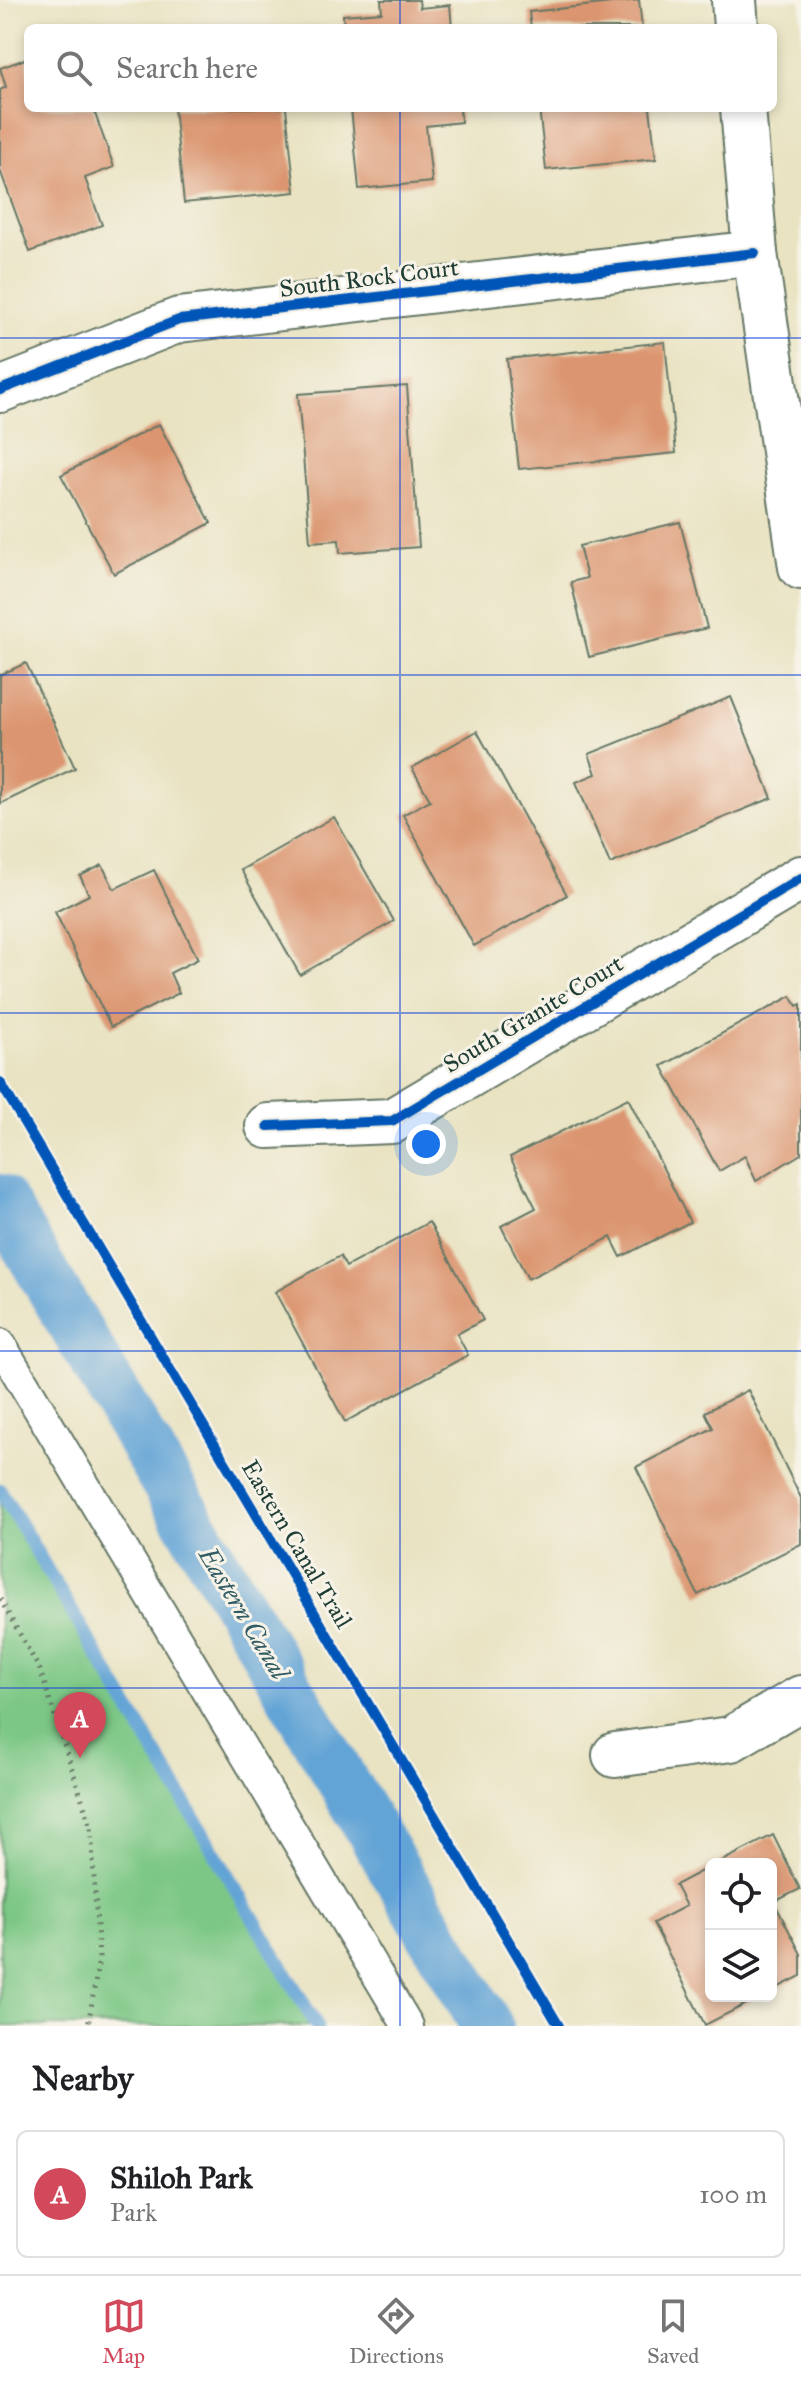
<!DOCTYPE html>
<style>
:root{--surface:#fff;--page:#f6f6f6;--text:#202124;--muted:#757577;--line:#e0e0e0;--accent:#d1495b}
body{margin:0;font-family:"IM FELL Great Primer",serif;background:var(--page);color:var(--text)}
.controls{position:absolute;right:24px;bottom:24px;display:grid;overflow:hidden;border-radius:12px;box-shadow:0 4px 12px #0003}
.controls button{width:72px;height:72px;display:grid;place-items:center;padding:0;border:0;border-bottom:2px solid var(--line);background:var(--surface);color:var(--text);font:40px sans-serif}
.you{position:absolute;left:426px;top:1144px;width:28px;height:28px;margin:-20px;border:6px solid #fff;border-radius:50%;background:#1a73e8;box-shadow:0 0 0 12px #1a73e833}
.badge{display:grid;place-items:center;width:52px;height:52px;border-radius:50%;background:var(--accent);color:#fff;font-size:26px;font-weight:700}
.pin{position:absolute;translate:-50% -66px;filter:drop-shadow(0 2px 4px #0008)}
.pin::after{content:'';position:absolute;top:42px;width:28px;height:24px;background:inherit;clip-path:polygon(0 0,100% 0,50% 100%)}
.list{margin:0;padding:0;list-style:none}
h2{display:flex;justify-content:space-between;align-items:center;height:104px;margin:0;padding:0 32px;font-size:34px}
h2 small{font-size:26px;font-weight:400;color:var(--muted)}
.list li{display:grid;grid-template-columns:52px 1fr auto;gap:24px;align-items:center;box-sizing:border-box;height:128px;margin:0 16px 16px;padding:0 16px;border:2px solid var(--line);border-radius:12px}
.list b{display:block;font-size:30px;white-space:nowrap}
.list p{margin:0;font-size:26px;white-space:nowrap;color:var(--muted)}
.list em{font-size:26px;font-style:normal;color:var(--muted)}
.icon{flex:none;width:44px;height:44px;fill:none;stroke:currentColor;stroke-width:2;stroke-linecap:round;stroke-linejoin:round}
.map{position:relative;flex:none;width:801px;height:2026px;overflow:hidden}
.search{position:absolute;background:var(--surface);box-shadow:0 4px 12px #0003;left:24px;right:24px;top:24px;height:88px;display:flex;align-items:center;gap:20px;box-sizing:border-box;padding:0 28px;border-radius:12px;color:var(--muted);font-size:30px}
.sheet{height:248px;background:var(--surface)}
nav{display:flex;justify-content:space-around;align-items:center;box-sizing:border-box;height:112px;border-top:2px solid var(--line);background:var(--surface);font-size:22px;color:var(--muted)}
nav a{display:grid;justify-items:center;gap:4px}
nav .on{color:var(--accent)}
.map>svg:first-child{display:block}
.green{fill:#7bc785;stroke:#4d825c;stroke-width:2}
.lines{fill:none;stroke-linecap:round;stroke-linejoin:round}
.stream{stroke:#63a4d6;stroke-width:14}
.canal{stroke:#63a4d6;stroke-width:52}
.building{fill:#db9570}
.lane-casing{stroke:#676;stroke-width:34}
.street-casing{stroke:#676;stroke-width:48}
.path{stroke:#676;stroke-width:5;stroke-dasharray:2 6;stroke-linecap:butt}
.lane{stroke:#fff;stroke-width:30}
.street{stroke:#fff;stroke-width:44}
.cycleway-casing{stroke:#f7f3e8;stroke-width:15}
.cycleway{stroke:#0057b8;stroke-width:10}
.grid{fill:none;stroke:#1d4ed8;stroke-width:2;stroke-opacity:0.55}
.labels{text-anchor:middle;stroke-width:6;stroke-linejoin:round;paint-order:stroke}
.street-label{font-size:24px;fill:#1f3d34;stroke:#f7f3e8}
.water-label{font-size:26px;font-style:italic;fill:#335c65;stroke:#f7f3e8}
</style>
<div class="map">
<svg width="801" height="2026" viewBox="0 0 801 2026">
<rect width="100%" height="100%" fill="#f7f3e8"/>
<filter id="ink" filterUnits="userSpaceOnUse"><feTurbulence type="fractalNoise" baseFrequency=".0125" numOctaves="2"/><feDisplacementMap in="SourceGraphic" scale="16" xChannelSelector="R" yChannelSelector="G"/><feConvolveMatrix kernelMatrix="1 2 1 2 8 2 1 2 1" color-interpolation-filters="sRGB"/></filter>
<filter id="wash" filterUnits="userSpaceOnUse"><feTurbulence type="fractalNoise" baseFrequency=".006" numOctaves="4" result="noise"/><feDisplacementMap in="SourceGraphic" scale="32" xChannelSelector="R" yChannelSelector="G"/><feGaussianBlur stdDeviation="1.8" result="paint"/><feColorMatrix in="noise" values="0 0 0 0 0 0 0 0 0 0 0 0 0 0 0 0 0 1.4 0 .05"/><feComposite in="paint" operator="in"/></filter>
<g filter="url(#wash)">
<rect width="100%" height="100%" fill="#e9e3c2"/>
<!-- green -->
<path class="green" d="M0 1489 318 2026H0Z"/>
<g class="lines">
<!-- stream -->
<path class="stream" d="M0 1490 317 2026"/>
<!-- canal -->
<path class="canal" d="M0 1200 487 2026"/>
</g>
<g id="blocks">
<!-- building -->
<g class="building">
<path d="M381 0H419L420 8 450 5 452 28H344L343 15 382 12Z"/>
<path d="M639 0 642 28H531L529 12Z"/>
<path d="M28 58V108H93L114 167 85 178 102 225 30 252 0 170V90L6 87 0 68Z"/>
<path d="M174 108H286L295 192 184 203Z"/>
<path d="M351 108H460L461 122 426 126 432 182 359 189Z"/>
<path d="M539 108H650L656 159 546 170Z"/>
<path d="M665 342 676 453 519 469 507 359Z"/>
<path d="M407 386 419 547 340 553 339 540 310 542 298 394Z"/>
<path d="M159 424 211 523 114 574 61 475Z"/>
<path d="M680 522 707 628 589 657 571 582 587 578 579 546Z"/>
<path d="M26 663 75 768 0 804V675Z"/>
<path d="M731 697 772 798 610 864 576 782 596 774 589 754Z"/>
<path d="M477 731 567 895 474 946 403 815 430 800 412 768Z"/>
<path d="M334 817 394 921 300 975 241 870Z"/>
<path d="M102 865 114 889 154 870 198 959 170 973 179 993 111 1027 55 912 89 895 80 876Z"/>
<path d="M791 996 797 1006 801 1004V1154L756 1181 745 1156 719 1171 662 1066Z"/>
<path d="M628 1098 690 1222 621 1257 611 1237 528 1279 501 1226 536 1208 510 1157Z"/>
<path d="M429 1222 483 1320 457 1334 468 1355 345 1422 275 1292 340 1256 346 1267Z"/>
<path d="M748 1390 801 1498V1544L698 1595 636 1467 713 1428 705 1412Z"/>
<path d="M773 1835 800 1889 774 1902 801 1954V1976L771 1991V1864H716Z"/>
<path d="M711 1866V1996H762L705 2025 653 1923 686 1906 675 1885Z"/>
</g>
</g>
</g>
<g filter="url(#ink)">
<use href="#blocks" fill-opacity="0" stroke="#676" stroke-width="2"/>
<g class="lines">
<!-- lane casing -->
<g class="lane-casing">
<path id="lane" d="M0 1344 408 2026"/>
</g>
<!-- street casing -->
<g class="street-casing">
<g id="street">
<path d="M734 0 736 28"/>
<path d="M743 108 755 253 801 567"/>
<path d="M0 390 179 320 755 253"/>
<path d="M268 1126 392 1121 801 878"/>
<path d="M615 1755 731 1739 801 1698"/>
</g>
</g>
<!-- path -->
<g class="path">
<path d="M0 1082 559 2026"/>
<path d="M0 1599 40 1670 91 1827 99 1959 88 2026"/>
</g>
<!-- lane -->
<use href="#lane" class="lane"/>
<!-- street -->
<use href="#street" class="street"/>
<!-- cycleway casing -->
<g class="cycleway-casing">
<g id="cycleway">
<path d="M0 390 179 320 755 253"/>
<path d="M0 1082 559 2026"/>
<path d="M268 1126 392 1121 801 878"/>
</g>
</g>
<!-- cycleway -->
<use href="#cycleway" class="cycleway"/>
</g>
</g>
<!-- grid -->
<path class="grid" d="M400 0V28M400 108V2026M0 338H801M0 675H801M0 1013H801M0 1351H801M0 1688H801"/>
<g class="labels">
<!-- street labels -->
<g class="street-label">
<text transform="translate(369 278) rotate(-7)" y="8">South Rock Court</text>
<text transform="translate(533 1014) rotate(-31)" y="8">South Granite Court</text>
<text transform="translate(297 1544) rotate(59)" y="8">Eastern Canal Trail</text>
</g>
<!-- water labels -->
<g class="water-label">
<text transform="translate(244 1613) rotate(59)" y="9">Eastern Canal</text>
</g>
</g>
</svg>
<div class="controls">
<button><svg class="icon" aria-label="locate" viewBox="0 0 24 24"><circle cx="12" cy="12" r="6"/><path d="M12 2v4M12 18v4M2 12h4M18 12h4"/></svg></button>
<button><svg class="icon" aria-label="layers" viewBox="0 0 24 24"><path d="M12 4l9 5-9 5-9-5zM3 14l9 5 9-5"/></svg></button>
</div>
<div class="you"></div>
<div class="pin badge" style="left:80px;top:1758px">A</div>
<div class="search"><svg class="icon" aria-label="search" viewBox="0 0 24 24"><circle cx="10" cy="10" r="6"/><path d="M15 15l6 6"/></svg>Search here</div>
</div>
<section class="sheet">
<h2>Nearby<small></small></h2>
<ul class="list">
<li><span class="badge">A</span><div><b>Shiloh Park</b><p>Park</p></div><em>100 m</em></li>
</ul>
</section>
<nav>
<a class="on"><svg class="icon" aria-label="map" viewBox="0 0 24 24"><path d="M3 6l6-2 6 2 6-2v14l-6 2-6-2-6 2zM9 4v14M15 6v14"/></svg>Map</a>
<a><svg class="icon" aria-label="directions" viewBox="0 0 24 24"><path d="M12 3l9 9-9 9-9-9zM9 14v-3h6M13 9l2 2-2 2"/></svg>Directions</a>
<a><svg class="icon" aria-label="saved" viewBox="0 0 24 24"><path d="M7 4h10v16l-5-4-5 4z"/></svg>Saved</a>
</nav>
